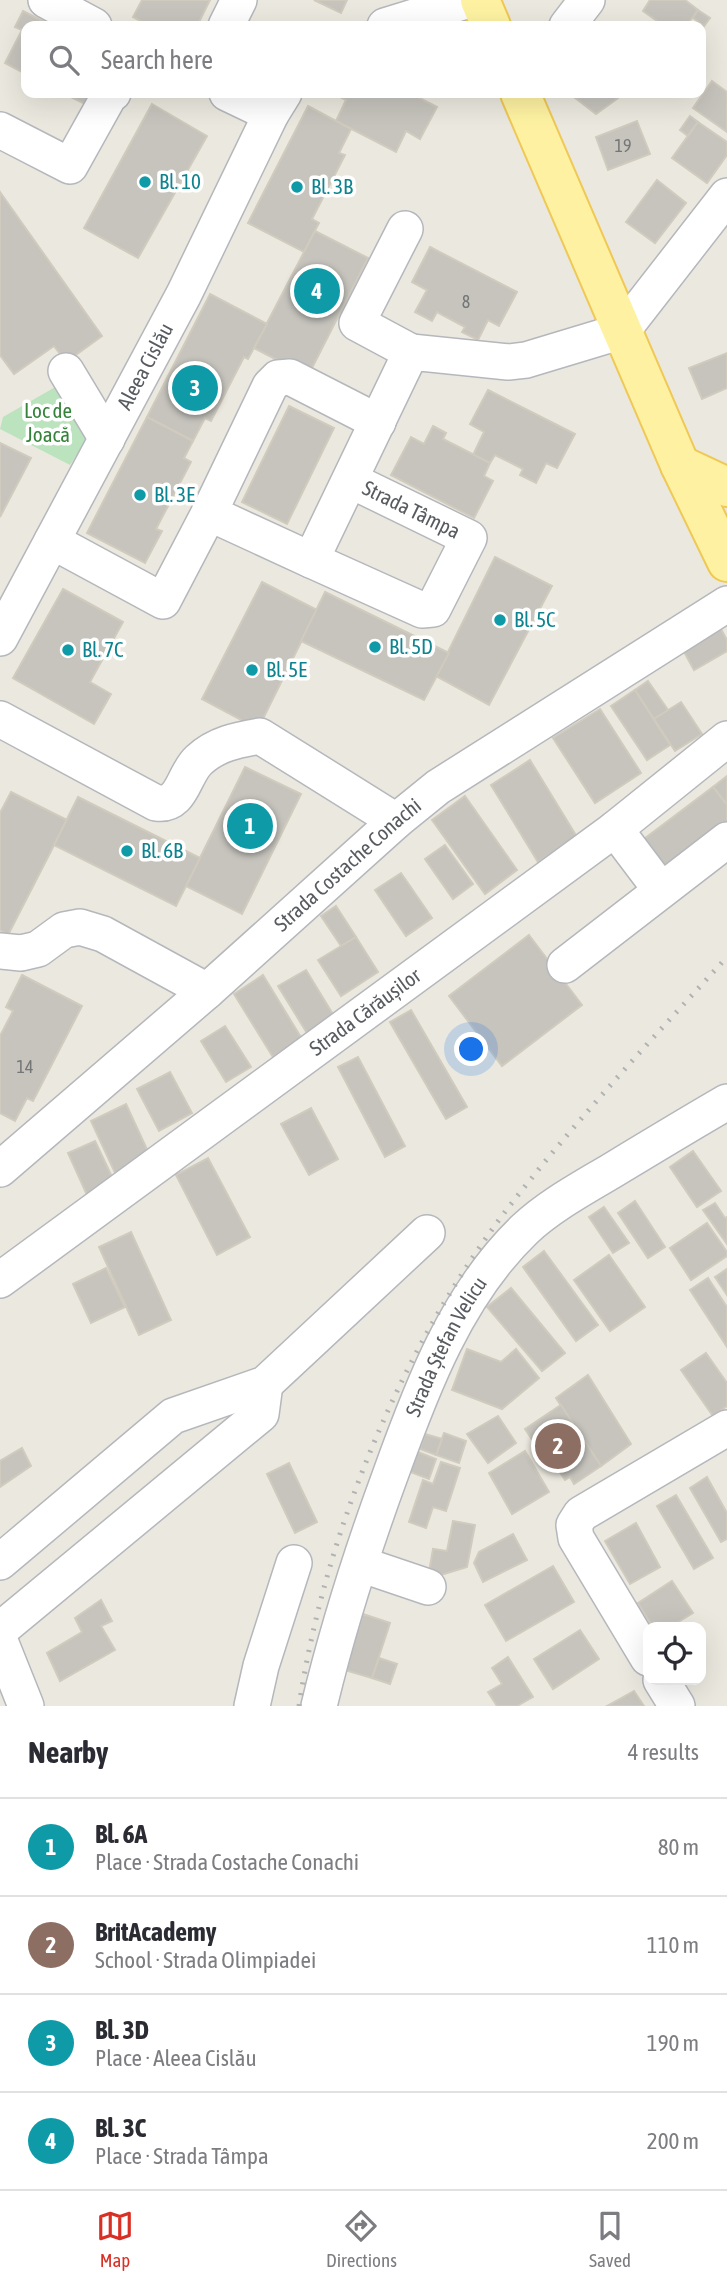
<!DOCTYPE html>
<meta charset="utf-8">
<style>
:root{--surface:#fff;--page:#f2f2f3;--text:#2b2b33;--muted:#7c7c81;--line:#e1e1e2;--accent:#d93025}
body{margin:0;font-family:"Asap Condensed",sans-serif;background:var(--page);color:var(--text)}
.controls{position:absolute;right:21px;bottom:21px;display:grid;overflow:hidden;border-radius:14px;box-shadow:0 7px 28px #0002}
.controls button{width:63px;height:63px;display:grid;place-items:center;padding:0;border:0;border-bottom:2px solid var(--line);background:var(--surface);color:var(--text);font:35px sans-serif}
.you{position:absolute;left:472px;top:1050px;width:24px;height:24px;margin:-18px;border:5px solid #fff;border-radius:50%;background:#1a73e8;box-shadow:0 0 0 10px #1a73e833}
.badge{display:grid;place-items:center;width:46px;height:46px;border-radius:50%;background:var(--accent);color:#fff;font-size:23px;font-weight:700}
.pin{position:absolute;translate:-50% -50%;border:4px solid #fff;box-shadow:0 2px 7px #0006}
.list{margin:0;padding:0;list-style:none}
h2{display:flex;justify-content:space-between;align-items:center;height:91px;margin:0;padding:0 28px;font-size:30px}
h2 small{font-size:23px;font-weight:400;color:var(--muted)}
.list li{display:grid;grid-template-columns:46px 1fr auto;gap:21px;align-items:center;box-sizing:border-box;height:98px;padding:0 28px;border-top:2px solid var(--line)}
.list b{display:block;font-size:26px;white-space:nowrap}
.list p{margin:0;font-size:23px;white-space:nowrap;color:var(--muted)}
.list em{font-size:23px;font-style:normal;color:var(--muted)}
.icon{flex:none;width:38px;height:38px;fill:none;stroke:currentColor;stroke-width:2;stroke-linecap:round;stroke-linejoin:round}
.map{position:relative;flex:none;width:727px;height:1706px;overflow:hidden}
.search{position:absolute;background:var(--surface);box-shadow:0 7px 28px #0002;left:21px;right:21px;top:21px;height:77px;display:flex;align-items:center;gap:18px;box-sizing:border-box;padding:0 24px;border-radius:14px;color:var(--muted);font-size:26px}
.sheet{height:483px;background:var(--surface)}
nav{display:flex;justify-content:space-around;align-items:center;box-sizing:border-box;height:98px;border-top:2px solid var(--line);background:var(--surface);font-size:19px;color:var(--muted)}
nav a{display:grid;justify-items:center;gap:4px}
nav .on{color:var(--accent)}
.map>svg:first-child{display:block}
.green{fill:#bbe3bd}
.building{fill:#c6c4bd;stroke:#d0cbbe;stroke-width:2}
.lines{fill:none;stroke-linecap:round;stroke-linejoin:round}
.minor-casing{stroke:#b5b7bc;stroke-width:38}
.major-casing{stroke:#efc855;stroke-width:42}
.minor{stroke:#fff;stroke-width:35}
.major{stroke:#fef2a2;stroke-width:38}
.rail{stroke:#b1b2b2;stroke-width:5;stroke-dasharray:2 9;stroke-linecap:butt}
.culture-dot{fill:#0f9aa8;stroke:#fff;stroke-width:2.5}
.labels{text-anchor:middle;stroke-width:7;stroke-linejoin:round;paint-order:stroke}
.number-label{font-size:18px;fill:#747677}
.culture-label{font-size:21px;fill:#0d838f;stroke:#fff;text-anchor:start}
.street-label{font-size:21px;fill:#585c60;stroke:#fff}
.park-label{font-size:21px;fill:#35833b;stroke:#fff}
</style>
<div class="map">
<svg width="727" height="1706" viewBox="0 0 727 1706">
<rect width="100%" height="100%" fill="#ebe9df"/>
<!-- green -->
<path class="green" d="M57 386 85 428V442L70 465 0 429 3 417Z"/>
<!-- building -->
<g class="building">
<path d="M142 0H210L197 26H150L133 17Z"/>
<path d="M314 0H347L341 13Z"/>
<path d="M650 0H685L698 10 686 26H664L643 11Z"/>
<path d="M698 10 710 18 704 26 693 18Z"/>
<path d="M23 11 52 26H26V74L5 63 22 30 15 27Z"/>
<path d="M712 81 727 92V132L693 108Z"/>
<path d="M63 93H94L87 105Z"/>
<path d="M338 93H410L437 107 420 139 406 131 396 152 336 121 346 100 336 95Z"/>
<path d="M577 93H625L596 114 574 97Z"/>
<path d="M152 104 207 136 138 258 84 228Z"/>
<path d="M308 106 351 129 339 153 345 155 312 219 319 223 304 252 248 223Z"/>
<path d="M690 116 698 122 688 136 680 130Z"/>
<path d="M637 121 650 154 608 170 596 137Z"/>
<path d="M698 122 727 142V155L707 183 672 158Z"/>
<path d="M657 180 686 203 655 243 626 222Z"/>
<path d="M0 192 102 336 66 362 54 346 14 374 0 355Z"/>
<path d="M315 231 368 258 308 376 254 348Z"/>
<path d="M430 247 517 292 499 326 488 320 478 340 462 332 465 327 437 312 432 321 415 312 427 290 412 282Z"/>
<path d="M210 294 267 324 248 359 244 357 211 421 205 418 193 441 147 417Z"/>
<path d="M727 353V388L702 399 689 368Z"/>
<path d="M488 390 575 434 557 468 546 463 536 483 520 475 523 469 495 455 490 463 473 455 484 432 470 424Z"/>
<path d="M289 406 334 428 287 524 242 502Z"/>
<path d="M147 417 193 441 184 458 191 462 156 529 162 531 145 563 87 533Z"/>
<path d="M433 426 446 433 443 439 490 463 484 476 493 481 474 518 391 475 411 437 424 444Z"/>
<path d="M0 443 31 458 0 517Z"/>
<path d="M495 557 552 586 489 705 436 676Z"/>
<path d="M262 582 317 610 258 729 202 699Z"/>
<path d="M63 589 123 622 90 682 111 694 94 724 13 678Z"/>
<path d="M325 592 449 653 424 700 301 641Z"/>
<path d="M721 629 727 640V651L694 670 683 650Z"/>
<path d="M648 681 668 710 654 719 635 690Z"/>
<path d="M635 690 670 745 647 760 611 706Z"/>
<path d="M681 702 702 734 675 751 654 719Z"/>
<path d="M600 709 641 773 595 803 553 738Z"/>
<path d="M530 760 577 837 538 862 491 785Z"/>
<path d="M245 767 301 794 242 914 186 886Z"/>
<path d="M727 776V805L713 787Z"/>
<path d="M713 787 727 805V824L658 875 636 845Z"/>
<path d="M11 792 67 820 8 935 0 930V813Z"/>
<path d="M465 796 517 870 485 894 432 820Z"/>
<path d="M78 797 200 858 176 906 54 845Z"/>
<path d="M445 845 473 884 453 899 425 859Z"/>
<path d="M401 873 432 918 406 936 375 890Z"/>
<path d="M336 906 356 937 341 946 321 916Z"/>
<path d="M529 935 582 1005 502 1066 449 996Z"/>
<path d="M356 937 378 972 341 996 318 960Z"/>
<path d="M306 970 334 1016 307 1033 278 986Z"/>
<path d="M22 975 82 1006 33 1101 27 1098 15 1121 0 1113V1036L13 1011 6 1007Z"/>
<path d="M263 975 302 1039 273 1057 234 994Z"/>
<path d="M411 1010 467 1107 446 1119 390 1022Z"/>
<path d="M225 1026 251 1067 226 1082 201 1041Z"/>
<path d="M358 1057 405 1146 385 1157 338 1067Z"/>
<path d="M170 1072 192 1113 159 1131 137 1089Z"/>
<path d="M126 1104 151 1158 116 1175 91 1121Z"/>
<path d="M311 1108 338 1159 309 1175 281 1124Z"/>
<path d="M95 1141 115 1183 87 1195 68 1153Z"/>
<path d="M693 1151 721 1191 697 1207 670 1167Z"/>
<path d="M208 1158 250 1237 217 1255 176 1175Z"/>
<path d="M635 1201 665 1247 648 1258 618 1213Z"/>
<path d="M715 1203 725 1218 727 1217V1244L703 1210Z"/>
<path d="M604 1207 629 1243 613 1253 589 1217Z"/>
<path d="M707 1223 727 1252V1256L691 1280 670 1248Z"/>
<path d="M131 1232 171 1320 139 1335 99 1247Z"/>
<path d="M544 1251 598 1325 576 1341 523 1267Z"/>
<path d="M609 1255 645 1307 610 1331 574 1280Z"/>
<path d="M106 1268 125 1307 91 1323 73 1284Z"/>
<path d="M727 1269V1295L715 1277Z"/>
<path d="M708 1278 727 1307V1347L690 1290Z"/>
<path d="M511 1288 565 1353 542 1371 487 1307Z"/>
<path d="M467 1349 501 1362 516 1349 539 1378 502 1409 452 1390Z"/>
<path d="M706 1353 727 1383V1406L713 1416 681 1370Z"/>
<path d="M588 1375 631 1444 601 1466 556 1398Z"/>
<path d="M561 1405 601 1466 574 1484 570 1477 565 1480 557 1468 553 1471 525 1429Z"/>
<path d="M498 1416 516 1443 488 1463 467 1434Z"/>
<path d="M444 1433 466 1441 459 1463 436 1455Z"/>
<path d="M425 1434 442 1439 436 1455 420 1449Z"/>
<path d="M22 1448 31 1466 0 1487V1461Z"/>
<path d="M413 1450 436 1459 429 1479 405 1470Z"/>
<path d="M525 1451 549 1492 512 1514 489 1473Z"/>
<path d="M441 1462 460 1468 446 1511 433 1507 426 1528 409 1522 423 1480 433 1484Z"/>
<path d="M289 1463 317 1522 295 1533 267 1474Z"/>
<path d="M707 1477 727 1513V1539L721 1542 690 1488Z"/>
<path d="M676 1495 713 1558 694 1569 657 1506Z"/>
<path d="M453 1521 475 1525 467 1567 441 1575 429 1572 433 1549 447 1551Z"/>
<path d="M636 1523 660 1567 630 1584 605 1541Z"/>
<path d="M513 1534 527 1560 483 1582 474 1563 479 1552Z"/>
<path d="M553 1566 574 1602 506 1641 485 1605Z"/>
<path d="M672 1581 693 1613 670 1627H653L638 1603Z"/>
<path d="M101 1600 112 1621 101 1626 115 1650 60 1681 47 1653 82 1632 75 1618Z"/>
<path d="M363 1614 390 1623 372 1678 345 1670Z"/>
<path d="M580 1630 599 1659 553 1689 534 1659Z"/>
<path d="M508 1657 533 1697 517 1706H497L488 1692 502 1684 492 1668Z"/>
<path d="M379 1658 397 1664 390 1684 372 1678Z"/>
<path d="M634 1691 644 1706H607Z"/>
</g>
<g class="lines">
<!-- minor casing -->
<g class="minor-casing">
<g id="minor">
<path d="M46 0 94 26"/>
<path d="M226 26 239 0"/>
<path d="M385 26 469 0"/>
<path d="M567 26 587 0"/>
<path d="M227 93 271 114"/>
<path d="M0 130 70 166 109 96 113 93"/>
<path d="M405 229 357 323 411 352"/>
<path d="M66 371 107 439"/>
<path id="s1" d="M350 480 469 538 433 609 422 610 311 560 411 352 508 362 526 360 622 331 727 196"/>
<path d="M52 541 163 601 209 513"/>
<path d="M311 560 209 513 270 386 278 378 290 377 378 422"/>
<path id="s2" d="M0 638 184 294 271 114 284 93"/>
<path d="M0 719 156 803C183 807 183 774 199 760 216 744 237 740 260 736L396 821"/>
<path d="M615 829 661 890"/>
<path d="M0 951 21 953 38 949 64 930 80 927 103 934 207 991"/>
<path d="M565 965 727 840"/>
<path id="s3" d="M0 1169 207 991 396 821 438 787 727 604"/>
<path id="s4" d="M0 1280 615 829 727 739"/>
<path d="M0 1562 173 1416 265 1384 427 1233"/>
<path d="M360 1564 428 1587"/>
<path d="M0 1630 261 1414 265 1384"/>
<path d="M0 1641 26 1706"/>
<path d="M648 1658 576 1538 574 1525 581 1514 727 1428"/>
<path d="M661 1680 677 1706"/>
<path d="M252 1706 261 1666 294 1563"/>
<path id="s5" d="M319 1706C338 1627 363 1549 391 1473 422 1387 457 1294 525 1229 551 1205 583 1188 613 1170 651 1147 689 1124 727 1102"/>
</g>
</g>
<!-- major casing -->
<g class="major-casing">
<g id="major">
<path d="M480 0 491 26"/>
<path d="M520 93 680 465 727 562"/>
<path d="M680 465 727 487"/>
</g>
</g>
<!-- minor -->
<use href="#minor" class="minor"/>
<!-- major -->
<use href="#major" class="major"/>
<!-- rail -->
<path class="rail" d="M299 1706C325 1533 401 1348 508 1208 576 1120 652 1039 727 957"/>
</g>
<!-- markers -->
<g class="culture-dot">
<circle cx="145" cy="182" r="7"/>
<circle cx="297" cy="187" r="7"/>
<circle cx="140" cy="495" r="7"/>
<circle cx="500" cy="620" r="7"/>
<circle cx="375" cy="647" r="7"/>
<circle cx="68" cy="650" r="7"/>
<circle cx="252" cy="670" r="7"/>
<circle cx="127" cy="851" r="7"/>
</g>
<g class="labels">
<!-- number labels -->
<g class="number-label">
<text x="623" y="152">19</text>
<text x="466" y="308">8</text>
<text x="25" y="1073">14</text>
</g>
<!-- culture labels -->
<g class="culture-label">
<text x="159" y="189">Bl. 10</text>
<text x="311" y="194">Bl. 3B</text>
<text x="154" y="502">Bl. 3E</text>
<text x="514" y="627">Bl. 5C</text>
<text x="389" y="654">Bl. 5D</text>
<text x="82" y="657">Bl. 7C</text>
<text x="266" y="677">Bl. 5E</text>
<text x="141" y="858">Bl. 6B</text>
</g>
<!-- street labels -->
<g class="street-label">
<text dy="7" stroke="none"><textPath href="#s2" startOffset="308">Aleea Cislău</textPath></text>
<text dy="7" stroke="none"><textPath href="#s1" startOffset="68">Strada Tâmpa</textPath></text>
<text dy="7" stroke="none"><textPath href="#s3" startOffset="462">Strada Costache Conachi</textPath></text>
<text dy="7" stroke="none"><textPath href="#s4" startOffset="453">Strada Cărăușilor</textPath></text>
<text dy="7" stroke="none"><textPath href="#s5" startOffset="382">Strada Ștefan Velicu</textPath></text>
</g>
<!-- park labels -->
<g class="park-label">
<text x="48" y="418">Loc de<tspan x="48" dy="24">Joacă</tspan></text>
</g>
</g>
</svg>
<div class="controls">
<button><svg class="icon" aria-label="locate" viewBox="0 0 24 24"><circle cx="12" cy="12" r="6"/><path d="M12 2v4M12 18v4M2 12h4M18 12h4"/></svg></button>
</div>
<div class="you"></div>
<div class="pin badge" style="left:250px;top:826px;background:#0f9aa8">1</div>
<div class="pin badge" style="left:558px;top:1446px;background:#8d6e63">2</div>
<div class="pin badge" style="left:195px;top:388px;background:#0f9aa8">3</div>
<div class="pin badge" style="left:317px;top:291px;background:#0f9aa8">4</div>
<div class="search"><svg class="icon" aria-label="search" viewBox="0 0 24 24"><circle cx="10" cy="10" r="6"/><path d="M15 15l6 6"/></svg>Search here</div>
</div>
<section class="sheet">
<h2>Nearby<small>4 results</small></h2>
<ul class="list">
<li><span class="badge" style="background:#0f9aa8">1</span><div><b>Bl. 6A</b><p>Place · Strada Costache Conachi</p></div><em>80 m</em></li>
<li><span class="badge" style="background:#8d6e63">2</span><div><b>BritAcademy</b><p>School · Strada Olimpiadei</p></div><em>110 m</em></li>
<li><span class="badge" style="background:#0f9aa8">3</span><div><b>Bl. 3D</b><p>Place · Aleea Cislău</p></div><em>190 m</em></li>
<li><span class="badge" style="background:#0f9aa8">4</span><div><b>Bl. 3C</b><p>Place · Strada Tâmpa</p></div><em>200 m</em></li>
</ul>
</section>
<nav>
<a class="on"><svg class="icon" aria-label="map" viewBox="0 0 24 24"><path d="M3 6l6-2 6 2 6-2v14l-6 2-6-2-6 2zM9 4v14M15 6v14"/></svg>Map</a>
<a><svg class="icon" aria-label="directions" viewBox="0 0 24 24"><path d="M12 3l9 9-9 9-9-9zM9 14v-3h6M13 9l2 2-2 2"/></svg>Directions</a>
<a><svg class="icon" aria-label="saved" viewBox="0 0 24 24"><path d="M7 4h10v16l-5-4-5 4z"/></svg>Saved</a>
</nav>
